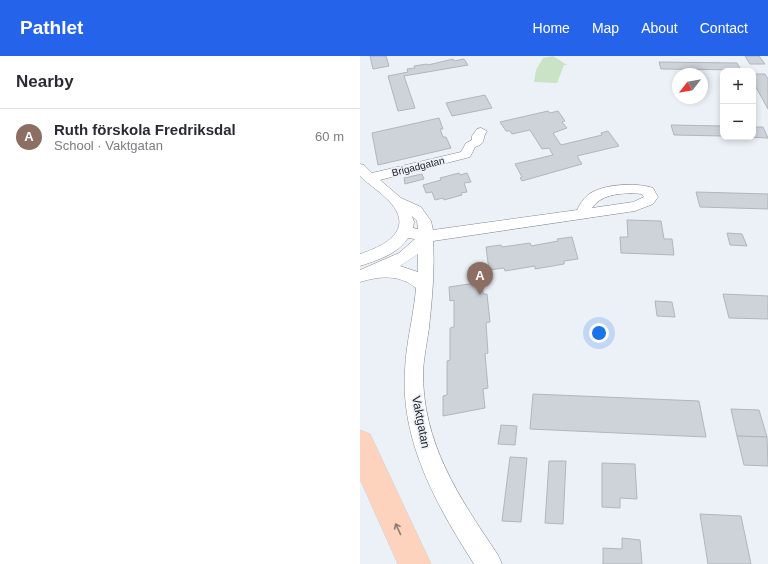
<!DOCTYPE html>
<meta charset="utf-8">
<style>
:root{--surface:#fff;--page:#f7f7f7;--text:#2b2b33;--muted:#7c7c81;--line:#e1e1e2;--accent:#2563eb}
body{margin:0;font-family:Helvetica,sans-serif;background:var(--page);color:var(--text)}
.controls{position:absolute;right:12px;top:12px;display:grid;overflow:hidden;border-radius:8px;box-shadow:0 2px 6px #0003}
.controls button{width:36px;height:36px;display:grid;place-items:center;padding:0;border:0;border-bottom:1px solid var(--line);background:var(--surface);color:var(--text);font:20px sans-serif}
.compass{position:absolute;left:312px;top:12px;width:36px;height:36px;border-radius:50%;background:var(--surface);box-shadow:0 2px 6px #0003;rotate:239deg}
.you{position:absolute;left:239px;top:277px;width:14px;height:14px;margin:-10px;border:3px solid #fff;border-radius:50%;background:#1a73e8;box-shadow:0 0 0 6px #1a73e833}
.badge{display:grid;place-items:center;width:26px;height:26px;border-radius:50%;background:var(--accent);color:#fff;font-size:13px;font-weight:700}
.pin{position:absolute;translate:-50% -33px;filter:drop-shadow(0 1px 2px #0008)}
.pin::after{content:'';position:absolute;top:21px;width:14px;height:12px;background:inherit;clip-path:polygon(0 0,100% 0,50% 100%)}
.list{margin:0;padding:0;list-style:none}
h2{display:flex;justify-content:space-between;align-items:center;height:52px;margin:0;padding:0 16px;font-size:17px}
h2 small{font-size:13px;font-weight:400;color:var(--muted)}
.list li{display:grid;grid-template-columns:26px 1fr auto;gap:12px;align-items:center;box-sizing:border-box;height:56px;padding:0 16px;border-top:1px solid var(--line)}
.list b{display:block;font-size:15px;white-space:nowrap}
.list p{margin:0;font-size:13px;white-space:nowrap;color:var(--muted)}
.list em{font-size:13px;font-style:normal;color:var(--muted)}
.map{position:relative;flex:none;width:408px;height:508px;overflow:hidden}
header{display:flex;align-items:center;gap:24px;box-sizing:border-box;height:56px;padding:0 20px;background:var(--accent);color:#fff}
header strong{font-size:19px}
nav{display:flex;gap:22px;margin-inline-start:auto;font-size:14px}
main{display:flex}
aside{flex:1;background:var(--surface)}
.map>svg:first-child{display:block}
.green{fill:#cae2c5}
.building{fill:#cdd3d9;stroke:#b0b6bc}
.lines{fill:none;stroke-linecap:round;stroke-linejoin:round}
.minor-casing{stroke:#81868c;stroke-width:1}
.major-casing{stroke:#cececf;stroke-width:1}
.minor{fill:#fff;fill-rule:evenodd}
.major{fill:#fed3be;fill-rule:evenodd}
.oneway{stroke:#8e7a71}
.labels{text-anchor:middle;stroke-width:3.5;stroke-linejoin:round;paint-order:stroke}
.far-street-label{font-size:10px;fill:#1f2124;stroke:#ecf1f8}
.street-label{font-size:12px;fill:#1f2124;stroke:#ecf1f8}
</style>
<header>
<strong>Pathlet</strong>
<nav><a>Home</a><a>Map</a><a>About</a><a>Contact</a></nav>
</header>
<main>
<aside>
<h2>Nearby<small></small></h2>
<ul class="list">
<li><span class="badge" style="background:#8d6e63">A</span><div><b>Ruth förskola Fredriksdal</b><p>School · Vaktgatan</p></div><em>60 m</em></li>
</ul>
</aside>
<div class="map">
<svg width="408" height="508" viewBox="0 0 408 508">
<rect width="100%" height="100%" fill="#ecf1f8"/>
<!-- green -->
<path class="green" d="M193 0 207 9H204L197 27 174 26 176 14 183 2Z"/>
<!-- building -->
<g class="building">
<path d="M10 0H26L29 10 13 13Z"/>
<path d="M385 0H399L405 8H390Z"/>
<path d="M93 3 94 5 104 3 108 9 44 20 55 52 38 55 28 20 48 16 47 13 55 12 54 10 67 8 68 9Z"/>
<path d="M299 6 377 7 381 14 301 13Z"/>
<path d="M393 18H405L408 23V53L393 26Z"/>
<path d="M125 39 132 52 92 60 86 47Z"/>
<path d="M188 55 190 57 198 55 205 65 202 66 207 72 193 77 201 89 242 79 241 77 248 75 259 90 217 100 222 108 162 125 160 122 162 121 155 108 193 99 189 92 182 93 170 74 152 78 150 75H146L140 66Z"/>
<path d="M79 62 83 73H80L83 81H86L91 92 18 109 12 77Z"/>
<path d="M311 69 363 70V80L314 79Z"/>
<path d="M393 71H403L408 82 387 81H393Z"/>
<path d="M99 117 100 119 107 117 111 126 104 127 107 136 101 137 102 139 84 144 83 142 75 144 72 136 66 137 63 129 81 124 80 122Z"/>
<path d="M62 118 64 123 45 128 44 122Z"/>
<path d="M336 136 408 138V153L340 151Z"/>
<path d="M267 164 301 165 304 183H312L314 199 261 197 260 181H268Z"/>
<path d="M367 177 382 178 387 190 370 189Z"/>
<path d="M212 181 218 203 204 205V208L175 213V210L145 215 144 212 129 214 126 191 141 189 142 191 170 187 171 190 198 185 197 183Z"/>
<path d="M122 226 123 238H127L130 266 126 267 128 297 125 298 128 332 123 333 125 352 83 360V340L87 339V305L90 304V272L94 271V244L90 245 89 231Z"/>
<path d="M363 238 408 240V263L369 262Z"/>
<path d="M295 245 312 246 315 261 297 260Z"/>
<path d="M173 338 339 345 346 381 170 373Z"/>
<path d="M371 353 399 354 407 381 377 380Z"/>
<path d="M141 369 157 370 155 389 138 388Z"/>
<path d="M377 380 407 381 408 410 384 409Z"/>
<path d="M150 401 167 402 161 466 142 465Z"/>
<path d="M189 405H206L203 468 185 467Z"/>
<path d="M242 407 275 408 277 443 260 442V452L242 451Z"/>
<path d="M340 458 381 460 391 508H348Z"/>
<path d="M262 482 280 484 282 508H243V492L262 493Z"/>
</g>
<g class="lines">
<!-- minor casing -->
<g class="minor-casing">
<path id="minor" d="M121 72 127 75C121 84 127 87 115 91L110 101 20 124 41 142 61 151 71 165 73 174 217 154C220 148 223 143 228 139 241 128 277 126 293 132L298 141 293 148 275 155 73 185C75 214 72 243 69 272 67 286 64 301 63 314 62 387 99 441 138 499L142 508H114C77 450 40 385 45 314 46 286 54 259 56 232 39 218 20 220 0 226V214L39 197 55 183 48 182C38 198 18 204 0 210V198C25 190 55 174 30 146 21 136 9 129 0 120V108L4 109 12 117 101 96 106 87 112 84V80L117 73ZM271 137 282 138 284 141 273 146 232 152C241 139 256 138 271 137ZM52 160 57 165 58 173 53 172 54 166ZM58 198V216L40 210Z"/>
</g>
<!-- major casing -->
<g class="major-casing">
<path id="major" d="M0 374 10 378 71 508H38L0 423Z"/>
</g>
<!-- minor -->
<use href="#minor" class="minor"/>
<!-- major -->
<use href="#major" class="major"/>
</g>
<!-- one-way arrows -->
<defs><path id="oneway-shaft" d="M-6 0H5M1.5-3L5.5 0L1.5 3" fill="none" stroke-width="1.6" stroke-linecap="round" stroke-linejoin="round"/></defs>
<use class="oneway" href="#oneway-shaft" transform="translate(38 473) rotate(-115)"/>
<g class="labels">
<!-- far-street labels -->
<g class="far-street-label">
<text transform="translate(58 110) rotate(-14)" y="4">Brigadgatan</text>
</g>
<!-- street labels -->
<g class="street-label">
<text transform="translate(61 366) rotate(79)" y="4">Vaktgatan</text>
</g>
</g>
</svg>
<div class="controls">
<button>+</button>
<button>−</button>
</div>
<svg class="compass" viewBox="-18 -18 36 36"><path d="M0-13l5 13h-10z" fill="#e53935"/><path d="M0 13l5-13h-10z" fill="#7c7c81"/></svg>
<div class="you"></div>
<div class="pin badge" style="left:120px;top:239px;background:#8d6e63">A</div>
</div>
</main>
